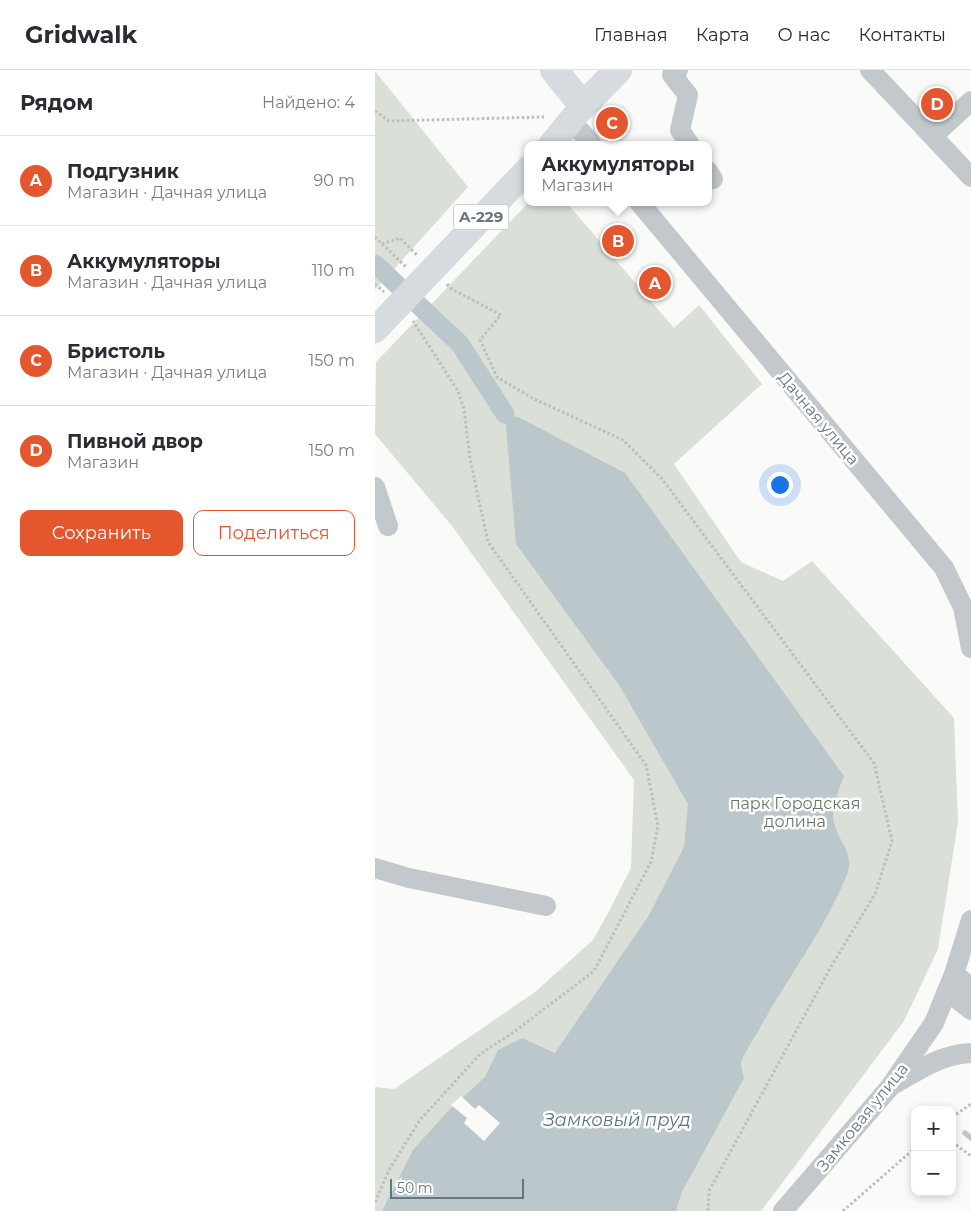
<!DOCTYPE html>
<html lang="ru">
<meta charset="utf-8">
<style>
:root{--surface:#fff;--page:#f2f2f3;--text:#2b2b33;--muted:#7c7c81;--line:#e1e1e2;--accent:#e4572e}
body{margin:0;font-family:Montserrat,sans-serif;background:var(--page);color:var(--text)}
.controls{position:absolute;right:15px;bottom:15px;display:grid;overflow:hidden;border-radius:10px;box-shadow:0 2px 8px #0003}
.controls button{width:45px;height:45px;display:grid;place-items:center;padding:0;border:0;border-bottom:1px solid var(--line);background:var(--surface);color:var(--text);font:25px sans-serif}
.scale{position:absolute;left:15px;bottom:12px;width:134px;box-sizing:border-box;padding-left:5px;border:2px solid #657683;border-top:0;font-size:14px;line-height:18px;white-space:nowrap;color:#657683;-webkit-text-stroke:4px #fff;paint-order:stroke}
.you{position:absolute;left:404px;top:414px;width:18px;height:18px;margin:-12px;border:4px solid #fff;border-radius:50%;background:#1a73e8;box-shadow:0 0 0 8px #1a73e833}
.badge{display:grid;place-items:center;width:32px;height:32px;border-radius:50%;background:var(--accent);color:#fff;font-size:16px;font-weight:700}
.pin{position:absolute;translate:-50% -50%;border:2px solid #fff;box-shadow:0 1px 5px #0006}
.popup{position:absolute;left:149px;top:71px;width:188px;height:65px;box-sizing:border-box;display:grid;place-content:center;border-radius:10px;background:var(--surface);filter:drop-shadow(0 1px 4px #0005);font-size:16px;white-space:nowrap;color:var(--muted)}
.popup b{font-size:19px;color:var(--text)}
.popup::after{content:'';position:absolute;left:50%;top:100%;margin-left:-10px;border:10px solid transparent;border-top-color:var(--surface)}
.list{margin:0;padding:0;list-style:none}
h2{display:flex;justify-content:space-between;align-items:center;height:65px;margin:0;padding:0 20px;font-size:21px}
h2 small{font-size:16px;font-weight:400;color:var(--muted)}
.list li{display:grid;grid-template-columns:32px 1fr auto;gap:15px;align-items:center;box-sizing:border-box;height:90px;padding:0 20px;border-top:1px solid var(--line)}
.list b{display:block;font-size:19px;white-space:nowrap}
.list p{margin:0;font-size:16px;white-space:nowrap;color:var(--muted)}
.list em{font-size:16px;font-style:normal;color:var(--muted)}
.actions{display:flex;gap:10px;padding:15px 20px}
.actions a{flex:1;padding:11px 0;border:1px solid var(--accent);border-radius:10px;text-align:center;font-size:18px;color:var(--accent)}
.actions .main{background:var(--accent);color:#fff}
.map{position:relative;flex:none;width:596px;height:1141px;overflow:hidden}
header{display:flex;align-items:center;gap:30px;box-sizing:border-box;height:70px;padding:0 25px;background:var(--surface);border-bottom:1px solid var(--line)}
header strong{font-size:24px}
nav{display:flex;gap:28px;margin-inline-start:auto;font-size:18px}
main{display:flex}
aside{flex:1;background:var(--surface)}
.map>svg:first-child{display:block}
.green{fill:#dadfd7}
.water{fill:#bbc7cb}
.pier{fill:#fafaf8}
.lines{fill:none;stroke-linecap:round;stroke-linejoin:round}
.stream{stroke:#bbc7cb;stroke-width:5.5}
.canal{stroke:#bbc7cb;stroke-width:19}
.path{stroke:#bbbfc2;stroke-width:3;stroke-dasharray:2.5 2.5;stroke-linecap:butt}
.minor{stroke:#c3c8cc;stroke-width:20}
.major{stroke:#d6dbdf;stroke-width:26}
.highway{stroke:#d6dbdf;stroke-width:28}
.labels{text-anchor:middle;stroke-width:5;stroke-linejoin:round;paint-order:stroke}
.shield{fill:#fff;stroke:#939fa8;stroke-width:1}
.shield-label{font-size:15px;font-weight:bold;fill:#657683}
.street-label{font-size:16px;fill:#657683;stroke:#fff}
.park-label{font-size:16px;fill:#687a64;stroke:#fff}
.water-label{font-size:18px;font-style:italic;fill:#60757c;stroke:#fff}
</style>
<header>
<strong>Gridwalk</strong>
<nav><a>Главная</a><a>Карта</a><a>О нас</a><a>Контакты</a></nav>
</header>
<main>
<aside>
<h2>Рядом<small>Найдено: 4</small></h2>
<ul class="list">
<li><span class="badge">A</span><div><b>Подгузник</b><p>Магазин · Дачная улица</p></div><em>90 m</em></li>
<li><span class="badge">B</span><div><b>Аккумуляторы</b><p>Магазин · Дачная улица</p></div><em>110 m</em></li>
<li><span class="badge">C</span><div><b>Бристоль</b><p>Магазин · Дачная улица</p></div><em>150 m</em></li>
<li><span class="badge">D</span><div><b>Пивной двор</b><p>Магазин</p></div><em>150 m</em></li>
</ul>
<div class="actions"><a class="main">Сохранить</a><a>Поделиться</a></div>
</aside>
<div class="map">
<svg width="596" height="1141" viewBox="0 0 596 1141">
<rect width="100%" height="100%" fill="#fafaf8"/>
<!-- green -->
<g class="green">
<path d="M0 1 93 117 0 220Z"/>
<path d="M154 132H191L299 258 324 235 387 314 299 394 366 492 408 511 437 491 579 648 583 752 563 879 529 951 386 1141H0V1017L19 1019 160 922 218 870 233 843 256 798 259 710 77 456 0 364 1 292Z"/>
</g>
<!-- water -->
<path class="water" d="M130 344 145 348 250 403 469 706C464 719 458 732 458 747 460 770 482 782 471 807 449 860 414 906 386 956 382 964 368 985 366 993 366 997 368 1004 369 1008L307 1122 301 1141H7L38 1080 74 1040 110 1007 123 980 147 968 180 983 274 845 309 777 313 734 244 615 141 474Z"/>
<!-- pier -->
<path class="pier" d="M86 1026 100 1039 104 1035 125 1053 109 1071 89 1053 92 1048 76 1035Z"/>
<g class="lines">
<!-- stream -->
<path class="stream" d="M590 1063 596 1068"/>
<!-- canal -->
<path class="canal" d="M0 194 85 274 130 344"/>
<!-- path -->
<g class="path">
<path d="M0 41 14 51 169 47"/>
<path d="M0 167 32 198"/>
<path d="M7 174 25 168 42 185"/>
<path d="M0 214 9 222"/>
<path d="M72 214 75 218 126 245 105 270 122 307 157 328 248 370 287 409 499 693 517 771 500 824 457 895 334 1121 333 1141"/>
<path d="M577 1047 596 1034"/>
<path d="M577 1072 596 1086"/>
<path d="M0 1132 15 1098 45 1050 105 984 139 962 219 901 276 792 283 756 271 695 113 472 95 389 89 339 83 321 38 251"/>
<path d="M468 1141 540 1078"/>
</g>
<!-- minor -->
<g class="minor">
<path d="M303 0 297 5 313 25 305 60 315 75"/>
<path d="M495 0 596 107"/>
<path d="M196 50 217 75"/>
<path d="M558 66 596 31"/>
<path d="M333 101 338 109"/>
<path d="M264 132 569 498 588 537 596 578"/>
<path d="M0 417 13 456"/>
<path d="M0 798 34 808 171 836"/>
<path d="M579 904 596 917"/>
<path d="M572 921 596 940"/>
<path d="M521 1013C545 999 568 984 596 983"/>
<path d="M408 1141 515 1017 559 953 579 904 596 850"/>
</g>
<!-- major -->
<g class="major">
<path d="M176 75 208 36"/>
<path d="M0 260 153 99"/>
</g>
<!-- highway -->
<path class="highway" d="M179 0 208 36 243 0"/>
</g>
<g class="labels">
<!-- shield labels -->
<rect class="shield" x="78.5" y="134.5" width="55" height="25" rx="4"/>
<g class="shield-label">
<text x="106" y="152">А-229</text>
</g>
<!-- street labels -->
<g class="street-label">
<text transform="translate(444 348) rotate(50)" y="6">Дачная улица</text>
<text transform="translate(487 1047) rotate(-51)" y="6">Замковая улица</text>
</g>
<!-- park labels -->
<g class="park-label">
<text x="420" y="739">парк Городская<tspan x="420" dy="18">долина</tspan></text>
</g>
<!-- water labels -->
<g class="water-label">
<text x="242" y="1056">Замковый пруд</text>
</g>
</g>
</svg>
<div class="controls">
<button>+</button>
<button>−</button>
</div>
<div class="scale">50 m</div>
<div class="you"></div>
<div class="pin badge" style="left:280px;top:213px">A</div>
<div class="pin badge" style="left:243px;top:171px">B</div>
<div class="popup"><b>Аккумуляторы</b>Магазин</div>
<div class="pin badge" style="left:237px;top:53px">C</div>
<div class="pin badge" style="left:562px;top:34px">D</div>
</div>
</main>
